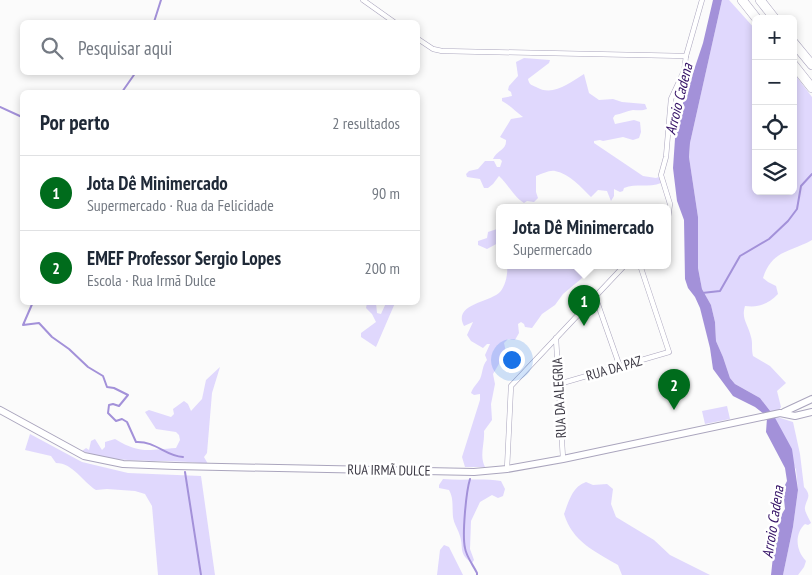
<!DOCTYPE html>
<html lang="pt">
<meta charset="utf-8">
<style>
:root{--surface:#fff;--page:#f6f6f7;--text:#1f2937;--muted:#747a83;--line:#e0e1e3;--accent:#006c1c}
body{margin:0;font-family:"PT Sans Narrow",sans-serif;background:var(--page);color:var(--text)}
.controls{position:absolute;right:15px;top:15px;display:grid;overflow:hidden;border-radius:8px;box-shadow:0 2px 8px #0003}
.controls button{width:45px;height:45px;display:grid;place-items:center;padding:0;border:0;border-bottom:1px solid var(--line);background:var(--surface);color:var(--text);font:25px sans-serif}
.you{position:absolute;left:511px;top:359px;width:18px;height:18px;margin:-12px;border:4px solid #fff;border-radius:50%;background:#1a73e8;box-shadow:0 0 0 8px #1a73e833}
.badge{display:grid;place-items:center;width:32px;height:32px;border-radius:50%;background:var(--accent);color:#fff;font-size:16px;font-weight:700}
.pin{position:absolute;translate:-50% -41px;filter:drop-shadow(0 1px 2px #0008)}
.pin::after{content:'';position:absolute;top:26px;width:18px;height:15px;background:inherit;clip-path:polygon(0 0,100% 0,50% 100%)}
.popup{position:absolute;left:496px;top:204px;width:175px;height:65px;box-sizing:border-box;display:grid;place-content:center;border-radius:8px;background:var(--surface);filter:drop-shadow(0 1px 4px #0005);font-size:16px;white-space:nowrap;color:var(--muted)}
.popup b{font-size:19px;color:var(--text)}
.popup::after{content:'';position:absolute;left:50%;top:100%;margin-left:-10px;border:10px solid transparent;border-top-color:var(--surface)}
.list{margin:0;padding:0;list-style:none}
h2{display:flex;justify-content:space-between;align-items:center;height:65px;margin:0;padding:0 20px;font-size:21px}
h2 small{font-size:16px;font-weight:400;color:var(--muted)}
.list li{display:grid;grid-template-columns:32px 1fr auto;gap:15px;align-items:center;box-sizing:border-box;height:75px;padding:0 20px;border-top:1px solid var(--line)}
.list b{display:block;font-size:19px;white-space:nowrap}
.list p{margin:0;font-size:16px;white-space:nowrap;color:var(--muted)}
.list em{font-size:16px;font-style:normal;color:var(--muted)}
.icon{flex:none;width:28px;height:28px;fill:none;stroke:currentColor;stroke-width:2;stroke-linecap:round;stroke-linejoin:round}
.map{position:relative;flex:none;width:812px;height:575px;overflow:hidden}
.search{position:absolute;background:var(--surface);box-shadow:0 2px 8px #0003;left:20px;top:20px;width:400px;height:55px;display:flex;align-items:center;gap:12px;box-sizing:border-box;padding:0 18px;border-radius:8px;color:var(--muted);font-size:19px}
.panel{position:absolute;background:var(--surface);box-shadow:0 2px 8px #0003;left:20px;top:90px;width:400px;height:215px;border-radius:8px}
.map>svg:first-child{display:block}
.green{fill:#e0d8fd}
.water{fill:#a391d9}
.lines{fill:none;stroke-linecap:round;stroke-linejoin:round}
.stream{stroke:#a391d9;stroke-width:2}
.street-casing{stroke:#aaa5bd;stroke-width:5.5}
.secondary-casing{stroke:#aaa5bd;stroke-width:8}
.highway-casing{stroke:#aaa5bd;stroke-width:10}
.street{stroke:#fff;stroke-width:4.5}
.secondary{stroke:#fff;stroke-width:6}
.highway{stroke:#fff;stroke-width:9}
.labels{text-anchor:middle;stroke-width:5;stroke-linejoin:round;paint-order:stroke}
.street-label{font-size:14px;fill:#3d3a45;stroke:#fff}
.water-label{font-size:15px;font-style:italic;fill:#341166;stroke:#fff}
</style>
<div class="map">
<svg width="812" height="575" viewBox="0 0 812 575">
<rect width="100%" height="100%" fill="#fbfbfb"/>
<!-- green -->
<g class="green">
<path d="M722 0H729L756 30V191H793V72L812 97V240C789 253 772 250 763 278L768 282 776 286 778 294C768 304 759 308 745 306 741 319 748 324 751 337 753 343 751 348 753 356L770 366 786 383 777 391 781 407 779 410 771 412 760 398 735 384 730 378 723 357 716 341 715 322 711 305 702 289 698 268V217L689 157 690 143Z"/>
<path d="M524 58 550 60 549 63 528 79C529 84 531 85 536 87 553 97 569 83 584 74L589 93 599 100 613 99 622 102 645 104 647 109C642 111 638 110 633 110 627 111 621 114 615 115L613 118 615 124 634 120 640 122 641 132 639 138 633 140 623 137 603 141 600 140 594 141V143L643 176 656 178 659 177 661 183C649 188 636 183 624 188L623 191 620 192 614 189V196L611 201 607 191 598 190 591 197C581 187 570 174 555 171 549 170 542 174 536 176V192L538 198 534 202 527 201 524 203C513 196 508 184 499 176L493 184 488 188H484L480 179 467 177 466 174 469 171 478 169 485 161H494L497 167H500L502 161 500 159H493C496 151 507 150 506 140L500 137 511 119 523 117C516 112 510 105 502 101V98L512 96 511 92 508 90 509 86 518 76 516 62Z"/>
<path d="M500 228V242L487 249 478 245V241L487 238 488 232Z"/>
<path d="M507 265H591L581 279 563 294 555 305 542 314 532 328 525 327 524 324 521 322 518 324 519 333 515 340 508 339 504 343 506 352 493 374 495 384 491 404 492 420 484 431C485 443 479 456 485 467H465L462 457 480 400V394L474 395 471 393C473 387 477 384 480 379 483 372 482 366 487 360L485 355 490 344H487L483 348 471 341 467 335 473 322 464 326C452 304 491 302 500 292 506 285 508 273 507 265Z"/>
<path d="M367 303H376L377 313 381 314 386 303H395L376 347 361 337V333L376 322 372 314 366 308Z"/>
<path d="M220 367 212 393 207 453 204 457 208 464C166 458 122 466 82 451L86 448 89 450 91 441 95 439 102 450 105 447V442L115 439C140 454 147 450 176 448L180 440 179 435 176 432 156 429 145 412 149 410 171 417 174 414 173 409 184 401 188 404 191 411 202 399 206 380Z"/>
<path d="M727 406 730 419 705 424 702 411Z"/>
<path d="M774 416 793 422 800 454 804 487C812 496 807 498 805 507 804 511 809 518 811 523L808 525 805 524C794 534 796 551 806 561L804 567 798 575H783L793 527 798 490 796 470Z"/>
<path d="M30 434 82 462 128 473 201 476 215 575H158L152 506 145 494 135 491 107 489 96 490C83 482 73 463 56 463L51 456 25 450Z"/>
<path d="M443 479C463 481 482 478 501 481L505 489 503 496 498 498 492 495 480 502 471 521 470 549 474 560 472 563C458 553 464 549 460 536 458 529 454 524 453 517 452 507 454 499 449 490L439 488V485Z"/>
<path d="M586 482 593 485 607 484 613 489 611 504 616 517 654 540 670 555 710 575H622L618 565C594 551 573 542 564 514 569 501 572 487 586 482Z"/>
<path d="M444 545 449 547 463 575H437L440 550Z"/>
</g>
<!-- water -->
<path class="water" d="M713 0H722L690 143 689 157 698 217V268L702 289 711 305 715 322 716 341 723 357 730 378 735 384 760 398 774 416 792 449 798 490 793 527 783 575H771C774 555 773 526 785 509L783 489 787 481 785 468 766 432 767 418 764 414 755 407 733 396 713 369 710 348 700 308 695 297 688 288 685 279 684 220 677 201 673 168 675 139 679 115 703 43Z"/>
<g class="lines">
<!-- stream -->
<g class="stream">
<path d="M154 22 161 0"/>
<path d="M122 92 136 72"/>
<path d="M0 107 22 117"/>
<path d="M702 293 720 291 740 256 769 239 788 221 797 209 801 186 812 174"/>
<path d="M33 302 23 325 39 323 52 337 69 349 88 367 103 376 107 387 114 388 128 395 119 406 113 404 109 405 108 413 116 421 122 419 127 422 136 442C156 441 165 456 183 457"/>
<path d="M185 472 201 575"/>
<path d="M470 479C466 492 462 535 465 548 466 556 473 565 477 573V575"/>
</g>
<!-- street casing -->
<g class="street-casing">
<g id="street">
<path d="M363 0 394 22"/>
<path d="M418 39 433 49 442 51 686 56"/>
<path d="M668 218 670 204 661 175 666 157 671 99 684 71 686 56 702 0"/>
<path d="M595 296 620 367"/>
<path d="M556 338 563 459"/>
<path d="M559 384 669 352 640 265"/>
<path d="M507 469 511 386 625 265"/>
</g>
</g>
<!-- secondary casing -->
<g class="secondary-casing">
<g id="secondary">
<path d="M0 410 84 456 123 464 175 466 474 472 507 469 563 459 780 413 795 416 812 412"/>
<path d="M784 412 812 399"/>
</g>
</g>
<!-- highway casing -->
<g class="highway-casing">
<g id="highway">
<path d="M742 0 757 19"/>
<path d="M760 0 775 19"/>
<path d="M793 42 812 65"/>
<path d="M793 64 812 88"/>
</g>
</g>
<!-- street -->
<use href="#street" class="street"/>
<!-- secondary -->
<use href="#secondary" class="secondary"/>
<!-- highway -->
<use href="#highway" class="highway"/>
</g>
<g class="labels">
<!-- street labels -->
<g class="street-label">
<text transform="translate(614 368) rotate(-16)" y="5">RUA DA PAZ</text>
<text transform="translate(559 398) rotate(-93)" y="5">RUA DA ALEGRIA</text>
<text transform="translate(389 470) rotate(1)" y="5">RUA IRMÃ DULCE</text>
</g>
<!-- water labels -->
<g class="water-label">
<text transform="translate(679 99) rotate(-76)" y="5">Arroio Cadena</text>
<text transform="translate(773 522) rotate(-81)" y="5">Arroio Cadena</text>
</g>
</g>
</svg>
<div class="controls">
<button>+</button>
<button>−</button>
<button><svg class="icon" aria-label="locate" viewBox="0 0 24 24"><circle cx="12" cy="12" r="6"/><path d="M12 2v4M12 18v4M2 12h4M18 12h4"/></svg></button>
<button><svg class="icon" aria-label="layers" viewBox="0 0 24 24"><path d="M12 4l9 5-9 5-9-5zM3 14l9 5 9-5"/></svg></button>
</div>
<div class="you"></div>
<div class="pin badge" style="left:584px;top:326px">1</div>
<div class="popup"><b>Jota Dê Minimercado</b>Supermercado</div>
<div class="pin badge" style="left:674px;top:410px">2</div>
<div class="search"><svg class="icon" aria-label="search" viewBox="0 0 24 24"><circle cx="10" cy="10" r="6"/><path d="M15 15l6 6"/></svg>Pesquisar aqui</div>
<section class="panel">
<h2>Por perto<small>2 resultados</small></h2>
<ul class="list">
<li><span class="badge">1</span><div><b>Jota Dê Minimercado</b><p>Supermercado · Rua da Felicidade</p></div><em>90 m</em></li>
<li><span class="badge">2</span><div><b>EMEF Professor Sergio Lopes</b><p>Escola · Rua Irmã Dulce</p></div><em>200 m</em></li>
</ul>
</section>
</div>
